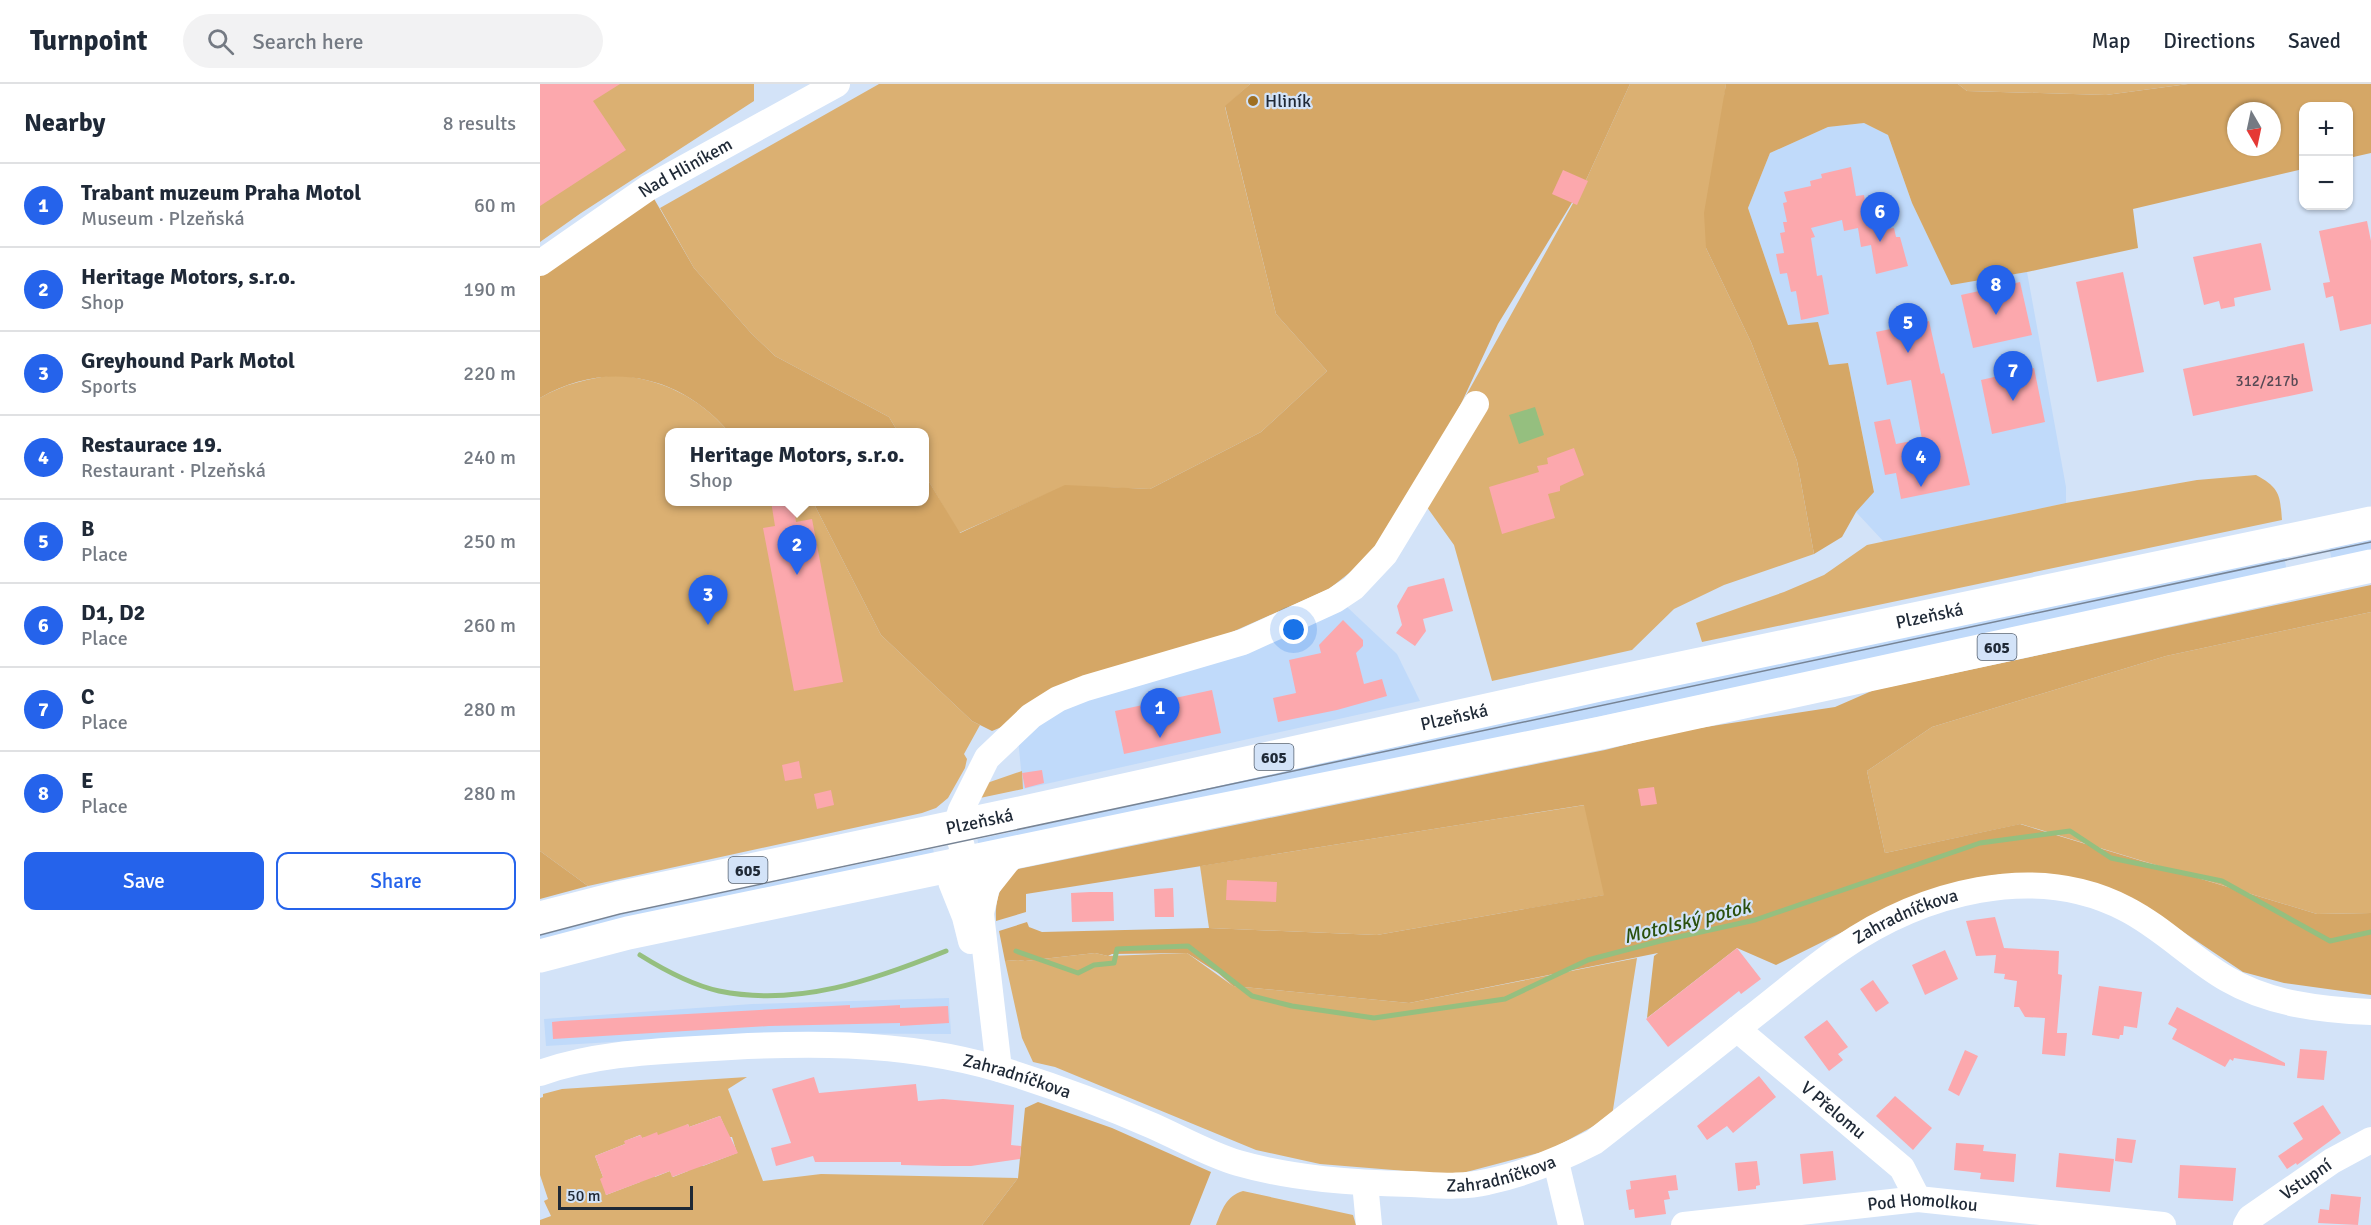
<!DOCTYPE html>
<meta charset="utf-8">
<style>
:root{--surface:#fff;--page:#f2f2f3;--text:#1f2937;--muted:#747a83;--line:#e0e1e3;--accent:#2563eb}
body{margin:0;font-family:Signika,sans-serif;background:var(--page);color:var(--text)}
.controls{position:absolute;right:18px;top:18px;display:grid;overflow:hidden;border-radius:12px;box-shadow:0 2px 4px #0004}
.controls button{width:54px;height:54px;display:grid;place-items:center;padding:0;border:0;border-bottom:2px solid var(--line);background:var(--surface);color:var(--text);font:30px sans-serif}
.compass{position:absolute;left:1687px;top:18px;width:54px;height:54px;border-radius:50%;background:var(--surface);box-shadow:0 2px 4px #0004;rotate:171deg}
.scale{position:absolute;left:18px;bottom:15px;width:135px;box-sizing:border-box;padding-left:6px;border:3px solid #1f2936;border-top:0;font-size:16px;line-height:21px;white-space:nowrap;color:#1f2936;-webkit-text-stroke:4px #d3e3f8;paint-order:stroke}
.you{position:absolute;left:754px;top:546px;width:21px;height:21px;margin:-15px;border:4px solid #fff;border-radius:50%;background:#1a73e8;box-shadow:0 0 0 9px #1a73e833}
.badge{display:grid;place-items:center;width:39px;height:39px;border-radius:50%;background:var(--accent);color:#fff;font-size:20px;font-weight:700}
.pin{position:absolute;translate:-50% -50px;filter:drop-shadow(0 2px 3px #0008)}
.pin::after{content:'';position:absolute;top:32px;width:21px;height:18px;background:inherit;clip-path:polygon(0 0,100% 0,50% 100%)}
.popup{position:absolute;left:125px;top:344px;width:264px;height:78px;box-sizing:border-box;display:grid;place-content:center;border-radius:12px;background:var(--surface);filter:drop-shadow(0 2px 4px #0005);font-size:20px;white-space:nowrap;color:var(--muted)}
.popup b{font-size:22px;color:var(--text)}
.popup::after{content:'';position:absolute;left:50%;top:100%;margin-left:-12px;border:12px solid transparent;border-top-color:var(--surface)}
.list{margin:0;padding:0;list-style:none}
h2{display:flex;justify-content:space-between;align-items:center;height:78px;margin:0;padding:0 24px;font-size:26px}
h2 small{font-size:20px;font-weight:400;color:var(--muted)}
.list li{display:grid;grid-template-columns:39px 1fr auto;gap:18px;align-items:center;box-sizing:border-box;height:84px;padding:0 24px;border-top:2px solid var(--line)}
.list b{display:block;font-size:22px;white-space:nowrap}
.list p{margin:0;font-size:20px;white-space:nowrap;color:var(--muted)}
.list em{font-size:20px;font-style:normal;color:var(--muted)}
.actions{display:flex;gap:12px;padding:18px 24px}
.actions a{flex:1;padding:14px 0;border:2px solid var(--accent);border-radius:12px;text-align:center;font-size:21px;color:var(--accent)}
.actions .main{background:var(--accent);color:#fff}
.icon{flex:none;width:33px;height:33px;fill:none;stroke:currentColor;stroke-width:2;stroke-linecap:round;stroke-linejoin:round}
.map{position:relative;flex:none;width:1831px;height:1141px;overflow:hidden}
header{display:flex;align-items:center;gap:36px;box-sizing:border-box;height:84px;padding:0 30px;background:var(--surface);border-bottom:2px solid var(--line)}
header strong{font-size:28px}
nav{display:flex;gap:33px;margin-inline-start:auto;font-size:21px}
.search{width:420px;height:54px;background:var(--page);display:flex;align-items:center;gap:15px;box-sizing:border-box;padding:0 21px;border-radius:33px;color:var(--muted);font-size:22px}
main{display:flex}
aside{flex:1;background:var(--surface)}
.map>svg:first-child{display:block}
.built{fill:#c0dafa}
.green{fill:#dbb072;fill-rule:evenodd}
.forest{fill:#d5a766;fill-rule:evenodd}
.water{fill:#95bf7f}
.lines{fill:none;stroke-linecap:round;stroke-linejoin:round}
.stream{stroke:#95bf7f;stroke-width:5}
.building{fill:#fca8ad}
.minor{stroke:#fff;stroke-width:26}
.major{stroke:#fff;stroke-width:33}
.tram{stroke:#778495;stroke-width:1.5}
.poi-dot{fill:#9e6f22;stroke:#d3e3f8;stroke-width:2}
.labels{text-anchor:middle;stroke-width:4.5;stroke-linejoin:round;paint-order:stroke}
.number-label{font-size:15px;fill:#564954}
.shield{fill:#d3e3f8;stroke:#556170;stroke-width:1.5}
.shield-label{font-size:16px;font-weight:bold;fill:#1f2936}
.poi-label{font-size:18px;fill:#1f2936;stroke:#d3e3f8;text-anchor:start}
.street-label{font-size:18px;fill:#1f2936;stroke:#d3e3f8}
.water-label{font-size:20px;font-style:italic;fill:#2a500d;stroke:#d3e3f8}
</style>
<header>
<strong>Turnpoint</strong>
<div class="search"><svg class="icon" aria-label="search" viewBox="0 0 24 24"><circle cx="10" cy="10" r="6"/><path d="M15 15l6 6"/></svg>Search here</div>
<nav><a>Map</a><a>Directions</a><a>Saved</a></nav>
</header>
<main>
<aside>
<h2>Nearby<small>8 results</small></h2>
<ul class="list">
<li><span class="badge">1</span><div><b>Trabant muzeum Praha Motol</b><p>Museum · Plzeňská</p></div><em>60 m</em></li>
<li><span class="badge">2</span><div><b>Heritage Motors, s.r.o.</b><p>Shop</p></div><em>190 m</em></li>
<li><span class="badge">3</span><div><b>Greyhound Park Motol</b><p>Sports</p></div><em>220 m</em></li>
<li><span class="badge">4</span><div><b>Restaurace 19.</b><p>Restaurant · Plzeňská</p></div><em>240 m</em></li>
<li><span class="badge">5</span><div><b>B</b><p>Place</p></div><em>250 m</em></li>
<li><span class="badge">6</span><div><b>D1, D2</b><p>Place</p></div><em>260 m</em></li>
<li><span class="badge">7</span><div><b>C</b><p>Place</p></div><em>280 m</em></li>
<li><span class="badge">8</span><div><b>E</b><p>Place</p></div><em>280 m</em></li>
</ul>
<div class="actions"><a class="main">Save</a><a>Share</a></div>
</aside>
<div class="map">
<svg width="1831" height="1141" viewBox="0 0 1831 1141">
<rect width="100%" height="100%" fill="#d3e3f8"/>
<!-- built -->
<g class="built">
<path d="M1324 39 1348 51 1372 119 1411 200 1487 188 1526 403V419L1344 458 1316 428 1334 407 1308 279 1289 281 1248 241 1208 124 1230 69 1288 43Z"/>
<path d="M1831 449V471L1792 477 1789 463Z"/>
<path d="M1744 473 1747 487 439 764 437 752 439 748Z"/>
<path d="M806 522 857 570 880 617 483 705 478 655 518 626Z"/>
<path d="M392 760 395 774 0 864V845Z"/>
<path d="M409 914 411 950 220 949 6 962 4 935 212 920Z"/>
</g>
<!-- green -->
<g class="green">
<path d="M0 0H214V17L41 129 0 158Z"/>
<path d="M339 0H710L685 23 736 230 787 287 721 348 610 405 525 402 419 449 385 391V348H358L349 333 235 272 211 249 154 184 120 124Z"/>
<path d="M1090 0H1186L1166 164 1211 258 1257 377 1274 470 1184 501 1134 525 1092 566 952 597 914 461 874 405 1047 94Z"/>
<path d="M1418 0H1648L1566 11 1427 7Z"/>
<path d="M76 291C122 295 159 313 189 348H130V418H273L341 551 432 637 440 641 424 670 427 675 425 684 408 714 396 724 382 729 48 802 0 767V314C24 300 49 294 76 291Z"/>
<path d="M1716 391C1740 404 1740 411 1742 436L1162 558 1156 539 1244 508 1284 491 1327 461 1526 419 1657 396Z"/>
<path d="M1831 528V829L1777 830 1481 740 1345 769 1327 687 1392 643 1626 572Z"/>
<path d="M482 687 483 705 440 714 447 699Z"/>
<path d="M1045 721 1065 811 837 851 669 844 660 782Z"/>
<path d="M555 869 568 872 647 869 693 902 869 919 1097 874 1072 1032 1010 1066 915 1091 780 1080 716 1066 515 983 493 978 482 954 465 877 478 876 485 877Z"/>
<path d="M207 993 188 1005 223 1097 281 1090 478 1094 442 1141H0V1136L11 1132 4 1117 8 1115 0 1091V1014L3 1013V1010L22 1005ZM180 1032 189 1053H192L197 1069 163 1082 146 1081 148 1087 133 1093 130 1087 115 1093 113 1087 100 1098 66 1111 63 1093 55 1072 85 1060V1057L100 1051 102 1054 133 1049 148 1040 149 1043Z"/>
<path d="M703 1107 813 1131 816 1141H676C682 1126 686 1112 703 1107Z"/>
</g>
<!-- forest -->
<g class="forest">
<path d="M710 0H1090L1047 94 958 240 921 320 874 405 827 475 789 505 672 557 452 647 432 637 341 551 273 418H385V391L420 449 525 401 610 405 721 348 787 287 736 230 685 22Z"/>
<path d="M1186 0H1418L1427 7 1566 11 1648 0H1831V69L1809 74 1808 22H1764L1763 85 1593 125 1598 164 1487 188 1411 201 1372 119 1348 51 1324 39 1288 43 1230 69 1208 124 1248 241 1278 238 1289 281 1308 279 1334 408 1316 428 1302 453 1274 470 1257 377 1211 258 1166 164 1164 129ZM1696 27H1732V63H1696Z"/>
<path d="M113 113 154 184 211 249 235 272 349 333 358 348H189C140 291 67 275 0 314V189Z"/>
<path d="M1831 501V528L1626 572 1392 643 1327 687 1345 769 1480 740 1777 830 1831 829V911L1744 899 1703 888 1606 823 1531 795 1461 790 1418 799 1373 813 1236 881 1197 864 1107 934 1114 872 1118 869 869 919 693 902 678 889 647 869 572 870 568 872 555 869 485 877 478 876 465 877 459 847 487 838 489 843 502 848 669 844 837 851 1064 811 1044 721 486 810V828L456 837C455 815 460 798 478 785L1065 666 1140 647 1295 623 1334 606Z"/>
<path d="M0 767 48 802 0 815Z"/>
<path d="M498 1018 572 1044 671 1088 650 1141H442L478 1094 485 1024Z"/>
</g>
<!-- water -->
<path class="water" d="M995 323 1004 351 979 360 969 331Z"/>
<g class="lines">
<!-- stream -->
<g class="stream">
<path d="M476 867 538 889 554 881 574 879 577 865 648 862 712 912 752 922 834 934 965 915 1048 876 1120 857 1215 836 1440 759 1530 747 1571 774 1682 797 1790 857 1831 848"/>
<path d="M100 871C124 886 152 901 179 907 258 923 334 896 406 867"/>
</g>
</g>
<!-- building -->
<g class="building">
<path d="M0 0H80L53 17 86 66 0 122Z"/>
<path d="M1311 83 1316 112 1324 111 1327 130 1341 127 1348 145 1354 144 1356 153H1360L1368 182 1336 190 1331 161 1321 163 1318 144 1304 147 1302 136 1271 144 1275 153 1271 154 1277 192 1282 191 1289 230 1261 236 1256 207 1251 208 1247 189 1240 190 1236 170 1244 169 1240 149 1245 148 1243 138H1247L1243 119 1247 118 1244 108 1271 102 1270 97 1282 94 1281 90Z"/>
<path d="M1023 86 1048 97 1037 121 1012 110Z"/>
<path d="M1827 137 1831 157V240L1800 247 1793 212 1786 214 1783 199 1790 198 1779 147Z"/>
<path d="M1721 159 1731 206 1694 214 1695 222 1681 225 1679 217 1664 221 1653 173Z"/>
<path d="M1583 188 1604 288 1557 298 1536 198Z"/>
<path d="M1480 198 1492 251 1433 264 1421 211Z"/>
<path d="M1389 237 1401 290 1404 289 1430 401 1361 415 1356 389 1345 391 1334 338 1350 335 1356 360 1382 355 1371 296 1347 301 1336 248Z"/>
<path d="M1764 259 1773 307 1653 332 1643 285Z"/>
<path d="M1494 284 1505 338 1452 350 1441 296Z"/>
<path d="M1034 364 1044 391 1020 402V407L1008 410 1015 434 962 450 949 403 999 388 997 382 1008 380 1007 374Z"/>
<path d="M231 417H253L256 438 272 435 303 598 254 607 223 444 235 442Z"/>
<path d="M904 494 913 527 883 535 886 547 875 562 856 549 862 541 857 522 868 503Z"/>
<path d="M803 536 823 556V562L816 569 824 600 842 595 847 612 797 626 738 638 733 614 756 609 749 576 781 569 779 561Z"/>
<path d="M672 606 681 649 584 670 575 627Z"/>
<path d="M259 677 262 694 245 697 242 681Z"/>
<path d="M502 686 504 699 485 704 482 689Z"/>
<path d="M1114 703 1117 720 1101 722 1098 705Z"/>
<path d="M291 706 294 721 277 725 274 710Z"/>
<path d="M687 796 737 798 736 818 686 816Z"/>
<path d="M633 804 634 833H615L614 805Z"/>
<path d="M550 808H573L574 837 532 838 531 809Z"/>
<path d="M1455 833 1464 864 1519 867 1518 890 1522 891 1517 949H1527L1525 972 1502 970 1505 934 1485 933 1479 923H1474L1477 897 1464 895 1465 890 1454 889 1456 871 1436 872 1426 837Z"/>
<path d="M1197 864 1221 895 1201 910 1199 907 1128 963 1106 935Z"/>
<path d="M1405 866 1418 895 1385 911 1372 881Z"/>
<path d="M1333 896 1349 919 1336 928 1320 905Z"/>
<path d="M1559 902 1602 908 1597 944 1584 942 1583 951H1580L1579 955 1552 951Z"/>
<path d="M310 921V924L360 921V924L408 922 409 939 360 942V939L229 942 13 955 12 938 21 937Z"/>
<path d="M1637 923 1745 979V982L1694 974 1693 977 1690 975 1685 983 1632 955 1637 945 1628 940Z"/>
<path d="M1287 936 1308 963 1298 970 1303 976 1289 987 1264 953Z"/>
<path d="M1760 965 1787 967 1784 996 1757 994Z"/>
<path d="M1425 966 1438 972 1419 1012 1408 1006Z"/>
<path d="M1219 992 1236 1013 1193 1049 1187 1042 1167 1056 1157 1042Z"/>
<path d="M274 993 279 1009 376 1000 378 1017 403 1015 474 1021 471 1061 481 1062 480 1075 431 1082H403L361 1081V1078H275L273 1072 236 1082 231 1064 251 1059 232 1005Z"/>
<path d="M1355 1012 1392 1044 1373 1066 1336 1032Z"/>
<path d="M1783 1021 1801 1049 1757 1081 1756 1079 1747 1085 1738 1072 1763 1055 1753 1039Z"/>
<path d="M180 1032 198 1069 132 1093 130 1087 66 1111 60 1095 63 1093 55 1072 85 1060 84 1057 101 1051 102 1054 117 1048 118 1051 148 1040 149 1043Z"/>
<path d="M1577 1054 1596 1056 1592 1079 1575 1077Z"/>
<path d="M1416 1059 1444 1061 1443 1067 1476 1070 1474 1098 1440 1095 1441 1089 1414 1086Z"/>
<path d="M1293 1067 1296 1096 1263 1100 1260 1070Z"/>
<path d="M1519 1069 1574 1075 1570 1108 1516 1103Z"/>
<path d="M1217 1077 1220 1101 1216 1102V1105L1198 1107 1195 1079Z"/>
<path d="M1640 1081 1696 1084 1693 1117 1638 1114Z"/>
<path d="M1136 1091 1138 1106 1128 1107 1130 1115 1124 1116 1126 1130 1095 1134 1094 1125 1089 1126 1086 1106 1091 1105 1090 1097Z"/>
<path d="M1791 1110 1821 1113 1818 1141 1778 1139 1780 1125 1789 1126Z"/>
</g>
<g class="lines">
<!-- minor -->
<g class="minor">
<path id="s1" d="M0 179 108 104 297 0"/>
<path d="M422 767 411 798 425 833 431 857"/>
<path d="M441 829 447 803 474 769"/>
<path id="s2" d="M1197 945 1362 1084 1378 1115"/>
<path d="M459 985 441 830 416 742 421 726 447 674 491 632 518 615 546 604 703 558 795 516 813 504 845 470 936 320"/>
<path id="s3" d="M0 989C50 971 103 968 156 965 258 958 360 956 459 985 508 1000 565 1021 613 1042 640 1054 670 1071 698 1079 754 1095 813 1099 871 1100 896 1101 922 1104 947 1098 985 1090 1019 1076 1054 1058 1105 1018 1156 978 1207 937 1238 913 1268 887 1300 865 1381 809 1494 777 1586 825 1623 844 1652 875 1687 895 1730 920 1782 926 1831 928"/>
<path d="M1016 1078 1031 1141"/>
<path d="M825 1099 829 1141"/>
<path id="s4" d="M1144 1141 1378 1115 1623 1141"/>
<path id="s5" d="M1706 1141 1710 1134 1792 1077 1831 1056"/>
</g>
<!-- major -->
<g class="major">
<path id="s6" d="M0 834 78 814 466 732 1060 601 1831 439"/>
<path d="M0 872 88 849 606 741 1061 649 1831 482"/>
</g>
<!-- tram -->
<path class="tram" d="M0 851 80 830 1831 458"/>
</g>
<!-- markers -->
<circle class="poi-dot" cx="713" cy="17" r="6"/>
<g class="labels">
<!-- number labels -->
<g class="number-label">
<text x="1727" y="302">312/217b</text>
</g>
<!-- shield labels -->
<g class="shield">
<rect x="1437.5" y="550" width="39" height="26" rx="4.5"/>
<rect x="714.5" y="660" width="39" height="26" rx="4.5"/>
<rect x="188.5" y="773" width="39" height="26" rx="4.5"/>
</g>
<g class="shield-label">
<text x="1457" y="569">605</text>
<text x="734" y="679">605</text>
<text x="208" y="792">605</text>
</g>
<!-- poi labels -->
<g class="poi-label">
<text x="725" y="23">Hliník</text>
</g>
<!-- street labels -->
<g class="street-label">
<text dy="6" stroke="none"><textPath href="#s1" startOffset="174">Nad Hliníkem</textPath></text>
<text dy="6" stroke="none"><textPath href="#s6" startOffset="1422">Plzeňská</textPath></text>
<text dy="6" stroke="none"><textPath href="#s6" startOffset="936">Plzeňská</textPath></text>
<text dy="6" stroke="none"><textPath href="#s6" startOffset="450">Plzeňská</textPath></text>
<text dy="6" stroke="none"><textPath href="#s3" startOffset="1473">Zahradníčkova</textPath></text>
<text dy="6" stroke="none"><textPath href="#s3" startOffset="483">Zahradníčkova</textPath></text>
<text dy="6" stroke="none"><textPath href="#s2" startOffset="126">V Přelomu</textPath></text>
<text dy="6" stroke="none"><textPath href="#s3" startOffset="987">Zahradníčkova</textPath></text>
<text dy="6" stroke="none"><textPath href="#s5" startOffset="76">Vstupní</textPath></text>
<text dy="6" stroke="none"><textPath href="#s4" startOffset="240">Pod Homolkou</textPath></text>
</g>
<!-- water labels -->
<g class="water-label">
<text transform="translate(1147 837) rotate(-14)" y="7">Motolský potok</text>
</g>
</g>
</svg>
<div class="controls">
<button>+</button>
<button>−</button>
</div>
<svg class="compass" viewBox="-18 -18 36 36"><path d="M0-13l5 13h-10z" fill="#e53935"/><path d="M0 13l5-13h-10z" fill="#747a83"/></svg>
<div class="scale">50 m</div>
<div class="you"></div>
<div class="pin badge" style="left:620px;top:654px">1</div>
<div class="pin badge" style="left:257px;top:491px">2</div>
<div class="popup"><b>Heritage Motors, s.r.o.</b>Shop</div>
<div class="pin badge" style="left:168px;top:541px">3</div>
<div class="pin badge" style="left:1381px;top:403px">4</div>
<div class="pin badge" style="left:1368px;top:269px">5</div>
<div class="pin badge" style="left:1340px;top:158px">6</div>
<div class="pin badge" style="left:1473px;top:317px">7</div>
<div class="pin badge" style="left:1456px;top:231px">8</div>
</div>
</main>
